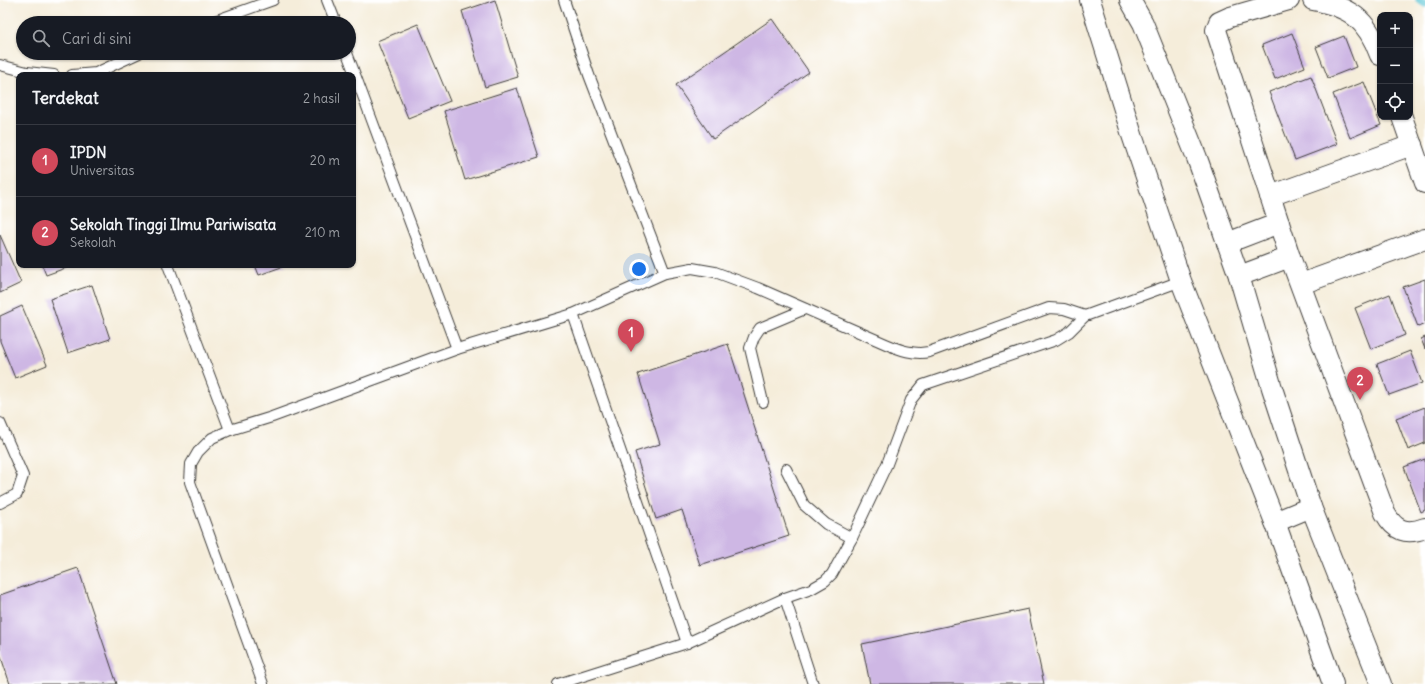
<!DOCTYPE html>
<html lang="id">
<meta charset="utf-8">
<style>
:root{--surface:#171b24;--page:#242831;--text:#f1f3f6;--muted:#9ea1a6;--line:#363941;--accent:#d1495b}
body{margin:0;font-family:Delius,sans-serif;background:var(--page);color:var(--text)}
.controls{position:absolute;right:12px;top:12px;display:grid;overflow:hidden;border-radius:8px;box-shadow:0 1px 3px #0004}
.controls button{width:36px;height:36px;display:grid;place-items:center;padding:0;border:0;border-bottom:1px solid var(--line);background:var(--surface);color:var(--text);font:20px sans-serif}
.you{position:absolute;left:639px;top:269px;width:14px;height:14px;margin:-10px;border:3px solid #fff;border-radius:50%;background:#1a73e8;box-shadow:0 0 0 6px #1a73e833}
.badge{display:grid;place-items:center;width:26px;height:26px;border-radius:50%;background:var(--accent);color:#fff;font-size:13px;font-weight:700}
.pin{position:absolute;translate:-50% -33px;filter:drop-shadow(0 1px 2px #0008)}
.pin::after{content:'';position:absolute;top:21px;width:14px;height:12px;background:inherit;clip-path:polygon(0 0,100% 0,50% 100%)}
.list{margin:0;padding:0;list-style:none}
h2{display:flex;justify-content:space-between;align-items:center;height:52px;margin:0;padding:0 16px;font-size:17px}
h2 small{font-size:13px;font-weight:400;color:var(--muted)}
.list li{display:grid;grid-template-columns:26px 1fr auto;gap:12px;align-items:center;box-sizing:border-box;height:72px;padding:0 16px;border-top:1px solid var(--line)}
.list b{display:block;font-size:15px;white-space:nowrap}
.list p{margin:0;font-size:13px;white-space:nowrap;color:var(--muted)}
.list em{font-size:13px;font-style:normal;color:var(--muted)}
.icon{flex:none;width:22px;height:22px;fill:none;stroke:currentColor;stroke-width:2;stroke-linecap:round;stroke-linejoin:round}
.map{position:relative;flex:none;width:1425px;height:684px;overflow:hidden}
.search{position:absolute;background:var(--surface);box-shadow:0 1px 3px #0004;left:16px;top:16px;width:340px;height:44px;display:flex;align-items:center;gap:10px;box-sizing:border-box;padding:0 14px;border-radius:22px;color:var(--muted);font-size:15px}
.panel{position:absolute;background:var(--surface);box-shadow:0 1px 3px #0004;left:16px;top:72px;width:340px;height:196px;border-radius:8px}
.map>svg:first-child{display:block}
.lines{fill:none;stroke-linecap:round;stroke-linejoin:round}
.stream{stroke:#5bc6d6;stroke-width:7}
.building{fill:#ceb7e4}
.service-casing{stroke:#3d3b38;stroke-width:12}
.minor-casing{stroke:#3d3b38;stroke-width:22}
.service{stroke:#fff;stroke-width:10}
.minor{stroke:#fff;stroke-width:20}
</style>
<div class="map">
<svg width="1425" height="684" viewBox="0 0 1425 684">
<rect width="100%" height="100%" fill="#fff"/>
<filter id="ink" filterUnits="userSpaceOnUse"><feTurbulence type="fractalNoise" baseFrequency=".025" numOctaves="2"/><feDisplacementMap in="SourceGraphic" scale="8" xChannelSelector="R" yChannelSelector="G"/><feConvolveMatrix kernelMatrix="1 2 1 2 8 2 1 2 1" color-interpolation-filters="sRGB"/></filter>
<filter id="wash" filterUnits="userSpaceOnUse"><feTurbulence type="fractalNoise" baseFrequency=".012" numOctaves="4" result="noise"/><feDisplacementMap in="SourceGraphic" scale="16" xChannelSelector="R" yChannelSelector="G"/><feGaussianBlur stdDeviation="0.9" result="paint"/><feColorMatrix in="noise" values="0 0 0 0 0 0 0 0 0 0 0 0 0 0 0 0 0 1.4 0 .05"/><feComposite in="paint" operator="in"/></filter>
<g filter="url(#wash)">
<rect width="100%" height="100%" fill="#f5edda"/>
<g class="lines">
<!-- stream -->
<path class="stream" d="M1419 0 1425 4"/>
</g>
<g id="blocks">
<!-- building -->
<g class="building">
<path d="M495 0 518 77 485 87 462 11Z"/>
<path d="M772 19 809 72 713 139 676 85Z"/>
<path d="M418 24 450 101 408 118 377 41Z"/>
<path d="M1292 33 1305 67 1275 79 1262 45Z"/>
<path d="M1344 36 1356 67 1328 78 1316 47Z"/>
<path d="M1311 76 1337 144 1295 160 1269 92Z"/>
<path d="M1364 82 1381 125 1350 138 1333 94Z"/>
<path d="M517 88 539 157 465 180 444 111Z"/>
<path d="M0 235 21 283 0 293Z"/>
<path d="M42 265H74L46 275Z"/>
<path d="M255 265H287L259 275Z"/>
<path d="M1425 279V324L1418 327 1403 287Z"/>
<path d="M92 285 110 339 68 353 50 299Z"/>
<path d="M1390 294 1405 335 1371 349 1355 308Z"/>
<path d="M22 306 47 365 15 378 0 341V316Z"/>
<path d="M1425 337V349L1421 339Z"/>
<path d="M728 344 789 536 700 565 682 510 656 519 635 452 660 444 638 374Z"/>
<path d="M1410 351 1422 383 1389 395 1377 364Z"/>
<path d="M1425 407V443L1408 450 1396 418Z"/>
<path d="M1425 459V510L1421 512 1404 467Z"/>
<path d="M78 568 117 684H10L0 654V595Z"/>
<path d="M1028 609 1044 684H870L862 644Z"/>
</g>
</g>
</g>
<g filter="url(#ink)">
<use href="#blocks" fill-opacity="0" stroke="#3d3b38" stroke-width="1"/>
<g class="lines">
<!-- service casing -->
<g class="service-casing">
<g id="service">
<path d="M327 0 336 23"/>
<path d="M564 0 589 75 665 273"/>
<path d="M209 23 273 0"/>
<path d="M347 53 457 349"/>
<path d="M0 65 27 72 54 75"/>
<path d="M72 75 96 73 139 53"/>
<path d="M168 265 230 430"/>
<path d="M573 314 687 643"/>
<path d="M763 402 750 348 754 337 760 328 805 309"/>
<path d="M0 423 23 476 17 494 0 503"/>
<path d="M786 469 804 505 826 524 852 538"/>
<path d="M785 598 813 684"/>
<path d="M263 684 190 482 191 464 198 452 212 438 230 430 272 417 457 349 573 314 665 273 692 268 715 272 758 288 886 344C900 350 914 355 929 352L1049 308 1064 309 1085 316"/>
<path d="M558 684 687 643 785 598 811 589 825 581 832 574 852 538 887 464 911 400 923 385 1056 340 1069 332 1085 316 1181 281"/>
</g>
</g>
<!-- minor casing -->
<g class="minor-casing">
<g id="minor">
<path d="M1090 0 1132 135 1181 281 1275 522 1333 684"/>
<path d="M1130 0 1143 23 1197 158 1239 276 1272 388 1311 507 1381 684"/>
<path d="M1289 0 1230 17 1219 22 1216 30 1290 257 1385 513C1395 531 1406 535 1425 528"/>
<path d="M1313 0C1350 7 1367 19 1380 55"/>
<path d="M1402 117 1425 183"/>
<path d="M1270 196 1412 145"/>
<path d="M1227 243 1279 223"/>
<path d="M1239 276 1290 257"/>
<path d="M1301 284 1425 239"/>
<path d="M1275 522 1311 507"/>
</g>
</g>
<!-- service -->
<use href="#service" class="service"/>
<!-- minor -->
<use href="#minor" class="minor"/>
</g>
</g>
</svg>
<div class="controls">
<button>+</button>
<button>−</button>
<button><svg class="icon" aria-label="locate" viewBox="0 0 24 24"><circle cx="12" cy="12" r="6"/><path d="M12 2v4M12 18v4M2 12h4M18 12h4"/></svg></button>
</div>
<div class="you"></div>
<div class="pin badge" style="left:631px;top:352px">1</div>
<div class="pin badge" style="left:1360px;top:400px">2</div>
<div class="search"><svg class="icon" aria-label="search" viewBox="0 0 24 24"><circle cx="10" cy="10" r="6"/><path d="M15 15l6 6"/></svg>Cari di sini</div>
<section class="panel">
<h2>Terdekat<small>2 hasil</small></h2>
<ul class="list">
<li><span class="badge">1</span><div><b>IPDN</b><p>Universitas</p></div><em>20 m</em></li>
<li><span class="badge">2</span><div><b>Sekolah Tinggi Ilmu Pariwisata</b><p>Sekolah</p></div><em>210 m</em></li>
</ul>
</section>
</div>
